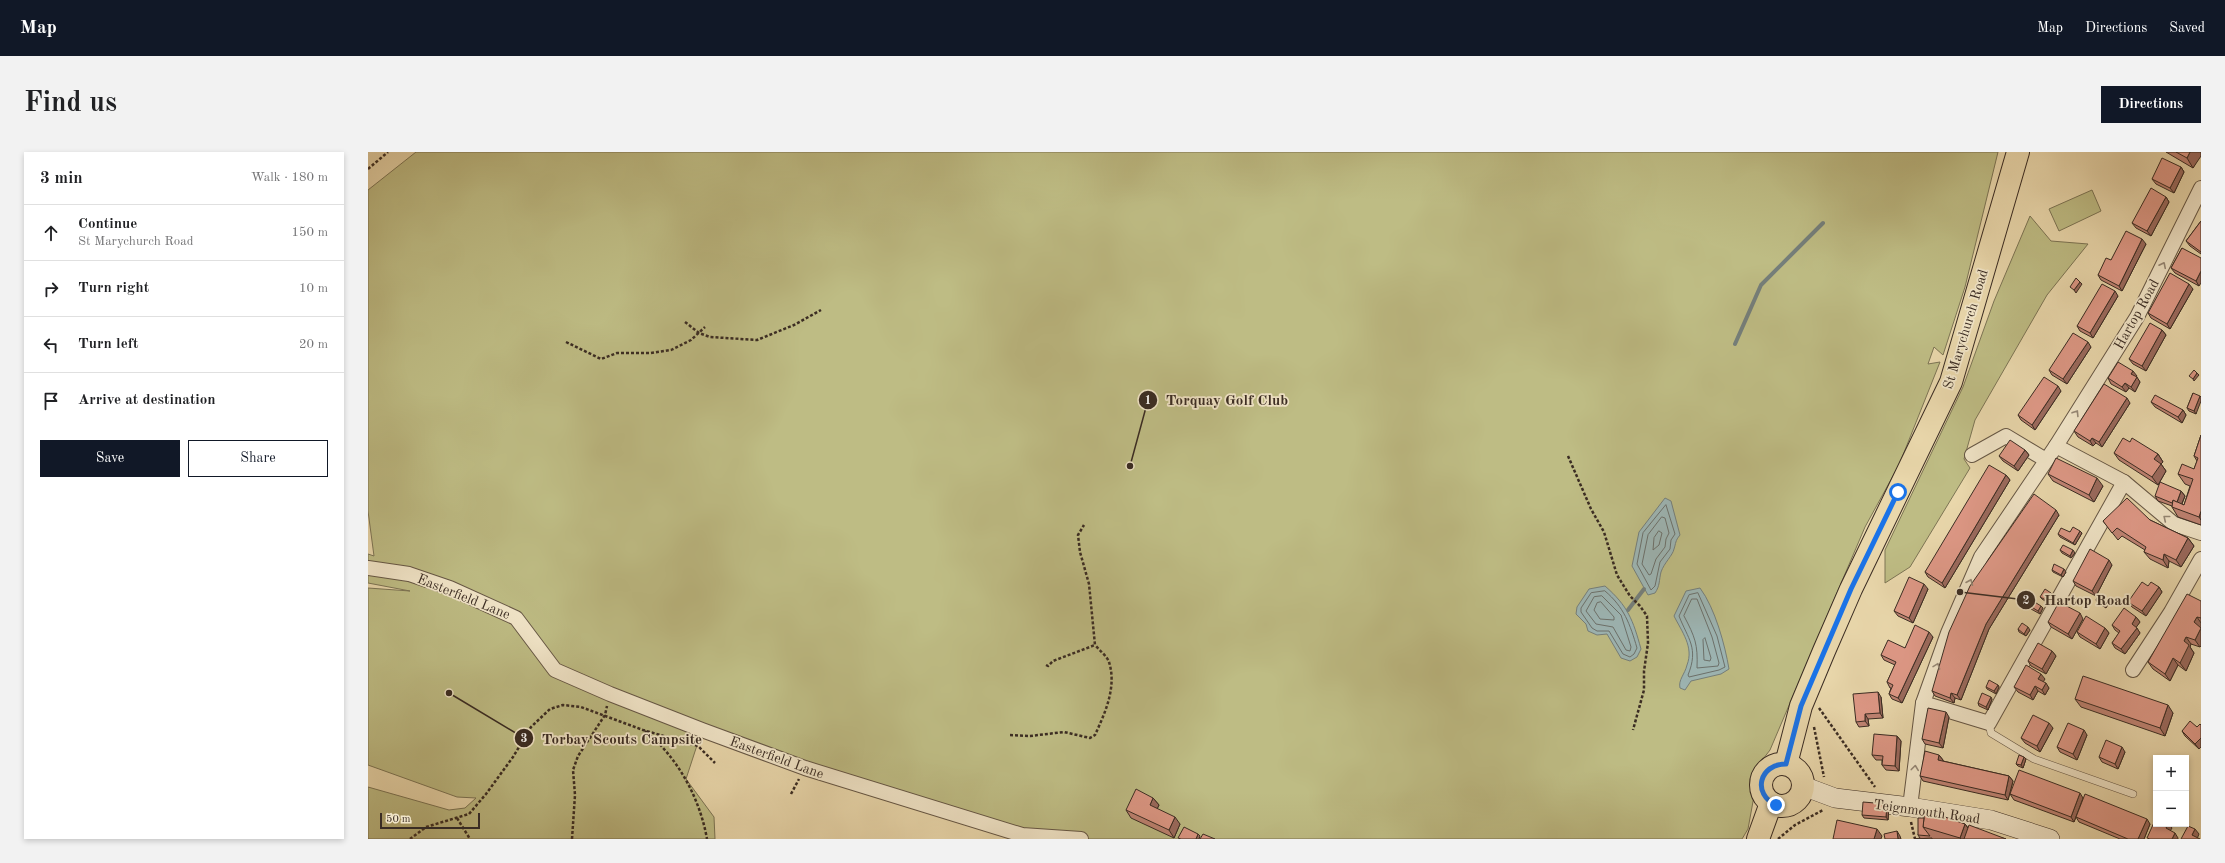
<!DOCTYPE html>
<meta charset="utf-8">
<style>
:root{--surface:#fff;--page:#f2f2f2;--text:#202124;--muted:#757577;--line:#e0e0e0;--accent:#111827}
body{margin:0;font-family:"Old Standard TT",serif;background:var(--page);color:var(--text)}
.controls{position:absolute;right:12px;bottom:12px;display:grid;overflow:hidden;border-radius:0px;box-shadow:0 2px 6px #0003}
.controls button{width:36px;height:36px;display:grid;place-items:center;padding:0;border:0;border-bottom:1px solid var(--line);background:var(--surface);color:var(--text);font:20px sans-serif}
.scale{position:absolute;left:12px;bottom:10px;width:100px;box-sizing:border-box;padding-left:4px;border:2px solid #3a2c23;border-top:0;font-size:11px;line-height:14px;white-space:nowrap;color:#3a2c23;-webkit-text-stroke:3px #f1e5c8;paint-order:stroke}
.stop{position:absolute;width:12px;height:12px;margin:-9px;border:3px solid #1a73e8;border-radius:50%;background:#fff}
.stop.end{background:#1a73e8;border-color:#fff;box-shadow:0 1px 4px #0008}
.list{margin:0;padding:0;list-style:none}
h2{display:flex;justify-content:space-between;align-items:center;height:52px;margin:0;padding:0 16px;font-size:17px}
h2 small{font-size:13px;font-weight:400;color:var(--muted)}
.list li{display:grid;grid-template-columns:26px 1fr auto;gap:12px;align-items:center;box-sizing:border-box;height:56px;padding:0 16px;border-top:1px solid var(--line)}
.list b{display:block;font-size:15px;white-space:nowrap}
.list p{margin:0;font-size:13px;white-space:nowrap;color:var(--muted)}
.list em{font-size:13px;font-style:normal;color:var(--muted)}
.actions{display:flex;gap:8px;padding:12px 16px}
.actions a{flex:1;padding:9px 0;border:1px solid var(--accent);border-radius:0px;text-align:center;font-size:14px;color:var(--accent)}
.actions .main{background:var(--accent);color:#fff}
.icon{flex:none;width:22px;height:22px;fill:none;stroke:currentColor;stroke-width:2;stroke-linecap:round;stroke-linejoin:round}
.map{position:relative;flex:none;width:1833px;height:687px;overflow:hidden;border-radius:0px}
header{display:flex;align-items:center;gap:24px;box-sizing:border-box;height:56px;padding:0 20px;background:var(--accent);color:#fff}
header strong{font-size:19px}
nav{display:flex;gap:22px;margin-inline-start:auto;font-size:14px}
.intro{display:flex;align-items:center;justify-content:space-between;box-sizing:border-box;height:96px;padding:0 24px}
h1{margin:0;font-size:28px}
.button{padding:10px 18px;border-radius:0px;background:var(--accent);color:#fff;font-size:14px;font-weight:700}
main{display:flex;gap:24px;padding:0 24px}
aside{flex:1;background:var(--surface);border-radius:0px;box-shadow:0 2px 6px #0003}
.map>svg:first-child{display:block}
.green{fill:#bebc84;stroke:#7c7454}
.water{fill:#9db6b5;stroke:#757f7b}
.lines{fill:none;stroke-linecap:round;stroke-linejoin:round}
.shore{stroke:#6c716c;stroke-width:1}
.stream{stroke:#757f7b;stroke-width:4}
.service-casing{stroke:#665745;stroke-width:8}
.minor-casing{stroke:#665745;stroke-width:16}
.secondary-casing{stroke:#3a2c23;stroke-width:20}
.primary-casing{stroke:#3a2c23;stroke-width:24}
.path{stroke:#3a2c23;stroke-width:2.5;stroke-dasharray:3 2;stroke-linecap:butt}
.service{stroke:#f1e5c8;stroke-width:7}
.minor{stroke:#f1e5c8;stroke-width:14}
.secondary{stroke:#f1e5c8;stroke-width:19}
.primary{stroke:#e9d7ab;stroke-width:22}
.wall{fill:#bf8373;stroke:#3a2c23}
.shaded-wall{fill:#9b6a5e;stroke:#3a2c23}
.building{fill:#de9886;stroke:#3a2c23}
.oneway{stroke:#968876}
.route{stroke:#1a73e8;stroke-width:5}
.labels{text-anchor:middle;stroke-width:3.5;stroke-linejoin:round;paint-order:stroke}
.street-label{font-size:14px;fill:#3a2c23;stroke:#f1e5c8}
.leader{fill:none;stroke:#3a2c23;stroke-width:1.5}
.callout-dot{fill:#3a2c23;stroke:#f1e5c8;stroke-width:1.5}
.mark-label{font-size:12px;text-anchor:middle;font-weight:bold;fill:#fff}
.callout-label{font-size:15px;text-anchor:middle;font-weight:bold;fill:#3a2c23;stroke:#f1e5c8;stroke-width:3.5;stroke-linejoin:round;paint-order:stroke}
</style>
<header>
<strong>Map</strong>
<nav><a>Map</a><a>Directions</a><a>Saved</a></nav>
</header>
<div class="intro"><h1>Find us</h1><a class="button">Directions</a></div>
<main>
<aside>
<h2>3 min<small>Walk · 180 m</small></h2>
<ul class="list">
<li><svg class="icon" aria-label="ahead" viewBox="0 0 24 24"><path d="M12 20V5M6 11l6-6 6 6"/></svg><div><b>Continue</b><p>St Marychurch Road</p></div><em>150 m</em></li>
<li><svg class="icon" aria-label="right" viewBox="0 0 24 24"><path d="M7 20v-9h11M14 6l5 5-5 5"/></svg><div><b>Turn right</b></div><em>10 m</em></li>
<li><svg class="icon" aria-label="left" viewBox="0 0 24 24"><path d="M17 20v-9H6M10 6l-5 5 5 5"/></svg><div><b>Turn left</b></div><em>20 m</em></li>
<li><svg class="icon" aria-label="arrive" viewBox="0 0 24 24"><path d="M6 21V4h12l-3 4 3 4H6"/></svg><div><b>Arrive at destination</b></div></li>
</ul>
<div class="actions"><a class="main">Save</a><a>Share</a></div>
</aside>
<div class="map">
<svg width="1833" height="687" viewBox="0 0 1833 687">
<rect width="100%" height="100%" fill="#e9d7ab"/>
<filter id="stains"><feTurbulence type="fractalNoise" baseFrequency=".005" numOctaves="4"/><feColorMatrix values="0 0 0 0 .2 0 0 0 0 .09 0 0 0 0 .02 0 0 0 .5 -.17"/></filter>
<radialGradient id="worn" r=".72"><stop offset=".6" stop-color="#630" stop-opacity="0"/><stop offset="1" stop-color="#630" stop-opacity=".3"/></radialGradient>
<!-- green -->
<g class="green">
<path d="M48 0H1630L1597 135 1575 203 1566 195 1560 212 1572 210 1531 313 1497 375 1402 598 1392 611 1380 677 1374 687H651L334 578 318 627 346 665 347 687H0V635L81 658 97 656 108 646 89 645 0 613V436L42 439 0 431V402L6 404 0 359V38Z"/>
<path d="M1724 38 1733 59 1691 79 1681 57Z"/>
<path d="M1662 64 1683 89 1720 92 1679 143 1607 268 1596 307 1602 316 1542 415 1517 431V398L1595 235 1626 149Z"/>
</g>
<!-- water -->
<g class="water">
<path d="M1297 346 1303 349 1312 383C1307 389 1308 391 1306 397 1305 403 1296 411 1293 420 1291 428 1292 434 1287 441L1280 443 1264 414 1271 380Z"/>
<path d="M1237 434C1260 454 1265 468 1273 497L1269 505 1262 509 1253 506 1239 482 1229 483 1220 479 1218 472 1208 462 1209 455 1221 437Z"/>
<path d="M1332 436C1347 456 1357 493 1361 517L1353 522 1323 529 1317 538 1312 536C1310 528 1317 522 1319 513 1326 495 1314 480 1306 464L1318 439Z"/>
</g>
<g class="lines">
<!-- shore -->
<g class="shore">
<path d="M1298 353 1307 382 1303 388 1302 397 1292 410 1287 434 1283 438 1269 412 1275 381Z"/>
<path d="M1294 365 1297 366 1301 381 1298 387 1297 395 1288 407 1283 422 1281 423 1274 412 1280 383Z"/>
<path d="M1291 379 1294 381 1291 393 1285 398 1286 386Z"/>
<path d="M1237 439C1256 455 1262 472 1269 496L1266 502 1262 505 1255 502 1241 479H1229L1224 476 1213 460V456L1223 441Z"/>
<path d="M1330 441 1349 484 1357 515 1351 518 1321 525 1320 523C1331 496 1320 487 1311 464L1321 443Z"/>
<path d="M1234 444 1253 463 1263 495 1262 499 1258 498 1245 475 1228 472 1218 459 1226 445Z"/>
<path d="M1324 447H1329L1344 485 1351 511 1350 514 1329 516C1330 492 1327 485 1316 464Z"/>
<path d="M1233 450 1246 465V468L1232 467 1226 458 1229 451Z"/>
<path d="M1337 486 1343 506 1342 509 1336 508 1335 488Z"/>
</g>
<!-- stream -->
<g class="stream">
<path d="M1367 192 1393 133 1455 71"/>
<path d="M1260 458 1276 437"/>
</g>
<!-- service casing -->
<g class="service-casing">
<path id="service" d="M1621 571 1623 581 1666 607 1765 642"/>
</g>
<!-- minor casing -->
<g class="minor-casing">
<g id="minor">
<path d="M1688 294 1756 330 1806 372 1833 381"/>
<path d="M1604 303 1638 284 1678 308"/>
<path d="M0 416 41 422 82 436 148 466 187 518 242 542 334 578 437 616 654 683 713 687"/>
<path d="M1765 518 1803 460 1833 407"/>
<path d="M1555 551 1621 571 1756 330"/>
<path d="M1542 655 1555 551 1580 481 1613 405 1688 294 1769 165 1833 36"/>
</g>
</g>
<!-- secondary casing -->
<g class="secondary-casing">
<path id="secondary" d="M1435 634 1467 646 1542 655 1623 668 1682 687"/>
</g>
<!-- primary casing -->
<g class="primary-casing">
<g id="primary">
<path d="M1418 612 1433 554 1456 499 1483 437 1583 230 1650 0"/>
<circle cx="1414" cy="633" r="21"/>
<path d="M1390 687 1403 651"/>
</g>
</g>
<!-- path -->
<g class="path">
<path d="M0 17 20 0"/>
<path d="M317 170 331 181 342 185 389 188 426 173 453 158"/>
<path d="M198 190 233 207 249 201H283L303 198 323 188 337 175"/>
<path d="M1200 304 1223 357 1236 380 1249 423 1262 444 1272 454 1279 464 1280 491 1276 519V538L1265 578"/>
<path d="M678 513 680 514 685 509 727 493 721 432 712 400 710 383 716 373"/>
<path d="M1451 556 1507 635"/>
<path d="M1446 575 1456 625"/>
<path d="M277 579C310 605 332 647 339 687"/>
<path d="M642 583 662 584 696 580 722 586 727 583C737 561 749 535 741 510 739 504 731 498 727 493"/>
<path d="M423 642 431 627"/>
<path d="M89 666 102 687"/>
<path d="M1543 670 1547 687"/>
<path d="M42 687 58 675 101 662 118 642 145 605 163 575 182 557 195 553 213 555 275 578 330 594 347 611"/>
<path d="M204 687 207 643 205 618 210 604 237 563 239 554"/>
<path d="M1410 687 1427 673 1455 658"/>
</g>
<!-- service -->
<use href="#service" class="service"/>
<!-- minor -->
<use href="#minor" class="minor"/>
<!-- secondary -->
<use href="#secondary" class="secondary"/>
<!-- primary -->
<use href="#primary" class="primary"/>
</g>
<!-- wall -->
<g class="wall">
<path d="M1798 0H1833L1825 16Z"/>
<path d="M1813 15 1816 20 1806 41 1788 32 1784 27Z"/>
<path d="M1798 45 1801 50 1783 84 1768 76 1764 71Z"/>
<path d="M1833 69V102L1822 94 1818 89Z"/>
<path d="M1778 92 1754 139 1733 128 1730 123 1743 108Z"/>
<path d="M1814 96 1831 134 1807 121 1803 116Z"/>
<path d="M1825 137 1802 177 1783 166 1780 161Z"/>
<path d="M1750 144 1725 186 1712 179 1709 174Z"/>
<path d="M1794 178 1798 183 1778 219 1765 212 1761 207Z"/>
<path d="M1723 195 1699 232 1684 223 1681 218Z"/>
<path d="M1769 224 1768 225 1772 230 1767 240 1761 236 1758 240 1743 232 1740 226Z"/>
<path d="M1693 239 1667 278 1653 268 1650 263Z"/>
<path d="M1825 241 1828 262 1821 259 1819 256Z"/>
<path d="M1783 250 1815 258 1818 263 1814 271 1787 255Z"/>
<path d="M1762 251 1734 295 1728 291 1725 294 1710 285 1706 279Z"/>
<path d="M1833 283V373L1810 365 1804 355V354L1790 349 1787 344 1813 339 1817 344 1814 352 1816 353 1822 334 1817 332 1810 322 1826 317 1829 309 1826 304Z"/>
<path d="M1762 290 1790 302 1795 310 1793 312 1798 319 1790 333 1751 308 1746 301Z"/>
<path d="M1657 298 1661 303 1650 319 1635 309 1631 304Z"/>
<path d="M1680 322 1735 334 1726 350 1685 329Z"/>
<path d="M1638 323 1642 328 1577 436 1560 425 1557 420Z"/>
<path d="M1691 363 1621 477 1593 548 1587 546 1586 551 1567 544 1564 539Z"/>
<path d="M1782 368 1820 386 1826 394 1813 415 1801 409 1800 416 1782 407 1776 400 1777 398 1754 384 1750 388 1735 369Z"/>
<path d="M1702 380 1714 381 1707 393 1692 385 1690 382Z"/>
<path d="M1692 398 1707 401 1703 406 1694 401Z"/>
<path d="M1744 413 1728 444 1708 434 1705 429Z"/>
<path d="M1684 418 1698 420 1695 425 1685 420Z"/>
<path d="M1780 434 1791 435 1794 440 1778 464 1764 455 1760 450Z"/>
<path d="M1560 437 1545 471 1530 464 1526 459Z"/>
<path d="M1683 441 1685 444 1680 451 1674 447 1672 445Z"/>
<path d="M1728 448 1740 452 1738 456 1730 451Z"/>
<path d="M1833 449V494L1832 495 1823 492 1822 495 1826 501 1818 519 1810 513 1802 529 1785 517 1780 510Z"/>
<path d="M1662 454 1675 456 1672 462 1663 457Z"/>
<path d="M1768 465 1772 470 1768 475 1772 481 1757 502 1747 496 1744 491 1751 481 1747 478 1744 473Z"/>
<path d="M1715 467 1704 487 1683 475 1680 470Z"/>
<path d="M1737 476 1741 481 1732 497 1712 485 1709 480Z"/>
<path d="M1650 477 1662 478 1658 484 1651 480Z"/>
<path d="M1565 485 1534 551 1524 547 1521 542 1523 536H1522L1519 530 1527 513 1516 508 1513 503 1537 496Z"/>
<path d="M1684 499 1688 504 1678 522 1663 514 1660 509Z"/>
<path d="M1677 527 1675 529 1681 536 1677 543 1670 539 1665 548 1650 540 1646 535Z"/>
<path d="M1630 533 1631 535 1628 542 1619 537 1618 535Z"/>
<path d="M1513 545 1515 566 1500 567 1501 574 1491 575 1488 570Z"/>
<path d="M1624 547 1620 558 1611 554 1610 551Z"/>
<path d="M1707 547 1805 561 1797 584 1713 555Z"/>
<path d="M1581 565 1575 596 1557 592 1554 587Z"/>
<path d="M1833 573V595L1831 597 1817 584 1814 579 1829 575Z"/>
<path d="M1685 576 1672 600 1657 591 1653 586Z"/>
<path d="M1719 583 1709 608 1692 600 1689 595Z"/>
<path d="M1529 584 1533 589 1531 619 1518 618 1514 613V608H1508L1504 603Z"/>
<path d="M1757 600 1750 617 1734 610 1731 605Z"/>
<path d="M1571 603 1575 608V609L1641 624 1645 629 1640 648 1555 629 1552 624Z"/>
<path d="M1658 607 1655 616 1650 614 1648 612Z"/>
<path d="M1642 642 1715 646 1782 672 1776 687H1752L1711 670 1708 665 1706 670 1646 648Z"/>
<path d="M785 646 791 653 789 657 812 672 806 686 763 666 758 658Z"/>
<path d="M1519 652 1521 654 1520 668 1496 666 1494 663Z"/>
<path d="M1556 666 1597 672 1600 676 1638 687H1547L1552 686 1550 683Z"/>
</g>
<!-- shaded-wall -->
<g class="shaded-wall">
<path d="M1822 0H1833V4L1825 16 1819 6Z"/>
<path d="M1813 15 1816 20 1806 41 1802 36Z"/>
<path d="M1798 45 1801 50 1783 84 1779 79Z"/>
<path d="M1774 87 1778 92 1754 139 1751 134Z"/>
<path d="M1833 119V131L1831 134 1828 129Z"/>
<path d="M1712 130 1714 132 1708 141 1706 138Z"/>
<path d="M1821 132 1825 137 1802 177 1799 172Z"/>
<path d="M1747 139 1750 144 1725 186 1722 181Z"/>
<path d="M1794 178 1798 183 1778 219 1774 214Z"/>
<path d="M1720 190 1723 195 1699 232 1695 227Z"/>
<path d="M1765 219 1769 224 1767 227 1763 222Z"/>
<path d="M1829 221 1831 223 1826 229 1825 227Z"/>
<path d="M1769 225 1772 230 1767 240 1763 235Z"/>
<path d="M1757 231 1761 236 1758 240 1754 235Z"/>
<path d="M1690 234 1693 239 1667 278 1664 273Z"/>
<path d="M1832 244 1833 245V249L1828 262 1826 259Z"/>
<path d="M1759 246 1762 251 1734 295 1731 290Z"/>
<path d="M1815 258 1818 263 1814 271 1810 265Z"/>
<path d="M1724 286 1728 291 1725 294 1722 289Z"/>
<path d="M1657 298 1661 303 1650 319 1646 314Z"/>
<path d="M1790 302 1795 310 1793 312 1798 319 1790 333 1784 325 1786 307Z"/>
<path d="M1638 323 1642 328 1577 436 1574 431Z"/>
<path d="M1729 326 1735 334 1726 350 1721 343Z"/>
<path d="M1813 339 1817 344 1811 358 1808 353Z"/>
<path d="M1688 358 1691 363 1621 477 1593 548 1589 543 1618 472Z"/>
<path d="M1833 359V368L1831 365Z"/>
<path d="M1712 379 1714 381 1707 393 1705 391Z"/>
<path d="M1820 386 1826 394 1813 415 1808 408Z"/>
<path d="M1705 398 1707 401 1703 406 1702 404Z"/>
<path d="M1796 402 1801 409 1800 416 1795 408Z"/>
<path d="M1741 408 1744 413 1728 444 1724 439Z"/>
<path d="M1696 417 1698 420 1695 425 1693 423Z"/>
<path d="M1556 432 1560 437 1545 471 1541 466Z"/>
<path d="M1791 435 1794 440 1778 464 1774 459Z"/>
<path d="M1683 441 1685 444 1680 451 1678 448Z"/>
<path d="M1739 450 1740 452 1738 456 1736 454Z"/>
<path d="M1673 454 1675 456 1672 462 1670 459Z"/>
<path d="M1712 461 1715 467 1704 487 1700 482Z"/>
<path d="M1768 465 1772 470 1767 477 1764 472Z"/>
<path d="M1829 465 1833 471V475L1832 478 1826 470Z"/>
<path d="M1660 475 1662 478 1658 484 1656 482Z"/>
<path d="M1737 476 1741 481 1732 497 1728 492Z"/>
<path d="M1769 476 1772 481 1757 502 1753 497Z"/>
<path d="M1833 476V494L1832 495 1827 488Z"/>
<path d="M1561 480 1565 485 1534 551 1530 546Z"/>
<path d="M1818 485 1823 492 1822 495 1826 501 1818 519 1812 511 1816 489Z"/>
<path d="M1684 499 1688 504 1678 522 1674 517Z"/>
<path d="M1805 506 1810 513 1802 529 1797 522Z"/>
<path d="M1673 522 1677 527 1674 532 1670 527Z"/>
<path d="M1678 531 1681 536 1677 543 1674 538Z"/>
<path d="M1630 533 1631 535 1628 542 1626 539Z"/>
<path d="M1667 534 1670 539 1665 548 1662 543Z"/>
<path d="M1510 540 1513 545 1515 566 1512 561Z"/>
<path d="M1583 541 1587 546 1586 551 1582 546Z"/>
<path d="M1623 545 1624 547 1620 558 1618 555Z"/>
<path d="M1800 553 1805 561 1797 584 1792 576Z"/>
<path d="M1578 560 1581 565 1575 596 1571 591Z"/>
<path d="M1497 562 1500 567 1501 574 1497 569Z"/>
<path d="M1681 571 1685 576 1672 600 1669 594Z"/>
<path d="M1716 578 1719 583 1709 608 1705 602Z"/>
<path d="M1529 584 1533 589 1531 619 1527 614Z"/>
<path d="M1833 586V595L1831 597 1827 592Z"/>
<path d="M1754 595 1757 600 1750 617 1747 612Z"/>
<path d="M1571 603 1575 608 1574 613 1570 608Z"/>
<path d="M1656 605 1658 607 1655 616 1653 613Z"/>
<path d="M1641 624 1645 629 1640 648 1637 643Z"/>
<path d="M1712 641 1715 646 1706 670 1703 665Z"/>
<path d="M785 646 791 653 787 661 782 653Z"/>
<path d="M1519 652 1521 654 1520 668 1518 665Z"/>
<path d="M807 665 812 672 806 686 801 678Z"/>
<path d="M1779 667 1782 672 1776 687H1770Z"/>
<path d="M1597 672 1607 686 1606 687H1593L1592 686Z"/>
<path d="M1800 672H1801L1804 676 1801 681 1798 676Z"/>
<path d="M1509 677 1514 684 1513 687H1506Z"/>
<path d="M1827 677 1831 682 1829 687 1824 683Z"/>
<path d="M1529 679 1532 684 1533 687H1530Z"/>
<path d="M1807 681 1810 686V687H1804Z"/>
<path d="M830 682 832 684 831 687H828Z"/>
</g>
<!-- building -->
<g class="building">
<path d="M1808 0H1822L1819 6Z"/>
<path d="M1794 6 1813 15 1802 36 1784 27Z"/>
<path d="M1783 36 1798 45 1779 79 1764 71Z"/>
<path d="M1833 69V100L1818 89Z"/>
<path d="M1758 79 1774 87 1751 134 1730 123 1738 106 1743 108Z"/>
<path d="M1814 96 1833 106V119L1828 129 1803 116Z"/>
<path d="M1802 121 1821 132 1799 172 1780 161Z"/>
<path d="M1708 126 1712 130 1706 138 1702 135Z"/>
<path d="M1734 132 1747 139 1722 181 1709 174Z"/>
<path d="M1782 171 1794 178 1774 214 1761 207Z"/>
<path d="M1705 181 1720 190 1695 227 1681 218Z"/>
<path d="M1750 210 1765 219 1763 222 1769 225 1763 235 1757 231 1754 235 1740 226Z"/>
<path d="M1826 218 1829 221 1825 227 1821 224Z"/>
<path d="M1676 225 1690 234 1664 273 1650 263Z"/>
<path d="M1736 232 1759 246 1731 290 1724 286 1722 289 1706 279Z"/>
<path d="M1825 241 1832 244 1826 259 1819 256Z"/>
<path d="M1787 243 1815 258 1810 265 1783 250Z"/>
<path d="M1833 283V359L1831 365 1804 355 1805 348 1816 353 1825 327 1810 322 1814 312 1826 317 1830 306 1826 304Z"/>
<path d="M1755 286 1762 290 1764 286 1790 302 1786 307 1793 312 1784 325 1746 301Z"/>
<path d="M1642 288 1657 298 1646 314 1631 304Z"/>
<path d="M1688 306 1729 326 1721 343 1680 322Z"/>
<path d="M1621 313 1638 323 1574 431 1557 420Z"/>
<path d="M1792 330 1813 339 1809 350 1805 348 1804 351 1787 344Z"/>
<path d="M1666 342 1688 358 1618 472 1589 543 1583 541 1582 546 1564 539 1581 480 1602 434Z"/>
<path d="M1759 346 1782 368 1820 386 1808 408 1796 402 1795 408 1776 400 1778 395 1749 376 1744 381 1735 369Z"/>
<path d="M1705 375 1712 379 1705 391 1690 382 1693 376 1702 380Z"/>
<path d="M1695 393 1705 398 1702 404 1692 398Z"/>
<path d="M1722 397 1741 408 1724 439 1705 429Z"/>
<path d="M1686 412 1696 417 1693 423 1684 418Z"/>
<path d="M1541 425 1556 432 1541 466 1526 459Z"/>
<path d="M1774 430 1780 434 1783 430 1791 435 1774 459 1760 450Z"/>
<path d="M1677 437 1683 441 1678 448 1672 445Z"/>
<path d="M1819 442 1833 449V466L1829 465 1826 470 1833 476 1827 488 1818 485 1816 489 1821 493 1812 511 1805 506 1797 522 1780 510Z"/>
<path d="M1730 444 1739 450 1736 454 1728 448Z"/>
<path d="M1665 449 1673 454 1670 459 1662 454Z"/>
<path d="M1691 450 1712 461 1700 482 1680 470Z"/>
<path d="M1756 456 1768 465 1764 472 1769 476 1753 497 1744 491 1752 479 1744 473Z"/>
<path d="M1718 464 1737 476 1728 492 1709 480Z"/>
<path d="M1654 471 1660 475 1656 482 1650 477Z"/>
<path d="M1547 473 1561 480 1530 546 1521 542 1525 533 1519 530 1528 510 1513 503 1520 488 1537 496Z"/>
<path d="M1670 491 1684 499 1674 517 1660 509Z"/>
<path d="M1658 513 1673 522 1670 527 1678 531 1674 538 1667 534 1662 543 1646 535Z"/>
<path d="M1715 524 1800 553 1792 576 1707 547Z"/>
<path d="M1621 528 1630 533 1626 539 1618 535Z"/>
<path d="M1510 540 1512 561 1497 562V569L1488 570 1485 542Z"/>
<path d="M1614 541 1623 545 1618 555 1610 551Z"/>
<path d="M1560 556 1578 560 1571 591 1554 587Z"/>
<path d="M1665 563 1681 571 1669 594 1653 586Z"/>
<path d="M1822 569 1829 575 1832 572 1833 573V586L1827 592 1814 579Z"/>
<path d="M1700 571 1716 578 1705 602 1689 595Z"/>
<path d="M1506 582 1529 584 1527 614 1514 613 1515 604 1504 603Z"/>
<path d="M1738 588 1754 595 1747 612 1731 605Z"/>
<path d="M1557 599 1571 603 1570 608 1641 624 1637 643 1552 624Z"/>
<path d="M1651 603 1656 605 1653 613 1648 612Z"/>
<path d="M1651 618 1712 641 1703 665 1642 642Z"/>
<path d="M768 637 785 646 782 653 807 665 801 678 758 658Z"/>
<path d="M1717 642 1779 667 1770 687H1760L1708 665Z"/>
<path d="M1495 650 1519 652 1518 665 1494 663Z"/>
<path d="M1557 658 1597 672 1592 686 1555 675Z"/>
<path d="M1550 666H1556L1555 675 1562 684 1550 683Z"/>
<path d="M1788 666V672H1800L1798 676 1807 681 1804 687H1782L1779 686Z"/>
<path d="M1469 668 1509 677 1506 687H1465Z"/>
<path d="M1601 673 1638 687H1596Z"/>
<path d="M1820 674 1827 677 1824 683 1832 687H1813Z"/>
<path d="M816 675 830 682 828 687H813L810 686Z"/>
<path d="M1529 679 1530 687H1517L1516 682Z"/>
<path d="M835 682 847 687H832Z"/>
<path d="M1564 686V687H1547Z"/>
</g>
<!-- one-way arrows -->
<defs><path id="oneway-chevron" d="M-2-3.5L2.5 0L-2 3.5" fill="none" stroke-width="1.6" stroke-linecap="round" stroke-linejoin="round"/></defs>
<g class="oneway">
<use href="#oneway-chevron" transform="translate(1795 113) rotate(-64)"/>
<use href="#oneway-chevron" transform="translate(1708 261) rotate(-58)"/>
<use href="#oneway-chevron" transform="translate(1798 366) rotate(-141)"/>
<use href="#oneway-chevron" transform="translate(1602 430) rotate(-67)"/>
<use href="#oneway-chevron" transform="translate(1569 514) rotate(-70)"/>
<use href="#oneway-chevron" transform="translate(1547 616) rotate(-83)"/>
</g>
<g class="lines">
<!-- route -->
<path class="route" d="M1408 653C1384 642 1391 612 1418 612L1433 554 1483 437 1530 340"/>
</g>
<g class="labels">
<!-- street labels -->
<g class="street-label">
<text transform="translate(1768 162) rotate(-61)" y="5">Hartop Road</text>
<text transform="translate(1597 177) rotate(-73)" y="5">St Marychurch Road</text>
<text transform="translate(96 444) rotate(22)" y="5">Easterfield Lane</text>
<text transform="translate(409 605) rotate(20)" y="5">Easterfield Lane</text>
<text transform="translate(1559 659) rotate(8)" y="5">Teignmouth Road</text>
</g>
</g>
<!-- callouts -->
<path class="leader" d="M762 314L780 248M1592 440L1658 448M81 541L156 586"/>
<g class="callout-dot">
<circle cx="762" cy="314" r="4"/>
<circle cx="1592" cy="440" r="4"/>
<circle cx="81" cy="541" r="4"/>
<circle cx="780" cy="248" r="10"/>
<circle cx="1658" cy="448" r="10"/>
<circle cx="156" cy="586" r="10"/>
</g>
<g class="mark-label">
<text x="780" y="252">1</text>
<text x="1658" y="452">2</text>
<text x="156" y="590">3</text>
</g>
<g class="callout-label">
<text x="859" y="253">Torquay Golf Club</text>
<text x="1719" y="453">Hartop Road</text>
<text x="254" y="592">Torbay Scouts Campsite</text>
</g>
<rect width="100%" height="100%" filter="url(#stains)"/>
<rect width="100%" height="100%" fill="url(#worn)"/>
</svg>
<div class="controls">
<button>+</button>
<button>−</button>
</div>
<div class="scale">50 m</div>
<div class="stop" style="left:1530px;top:340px"></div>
<div class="stop end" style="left:1408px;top:653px"></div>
</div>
</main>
